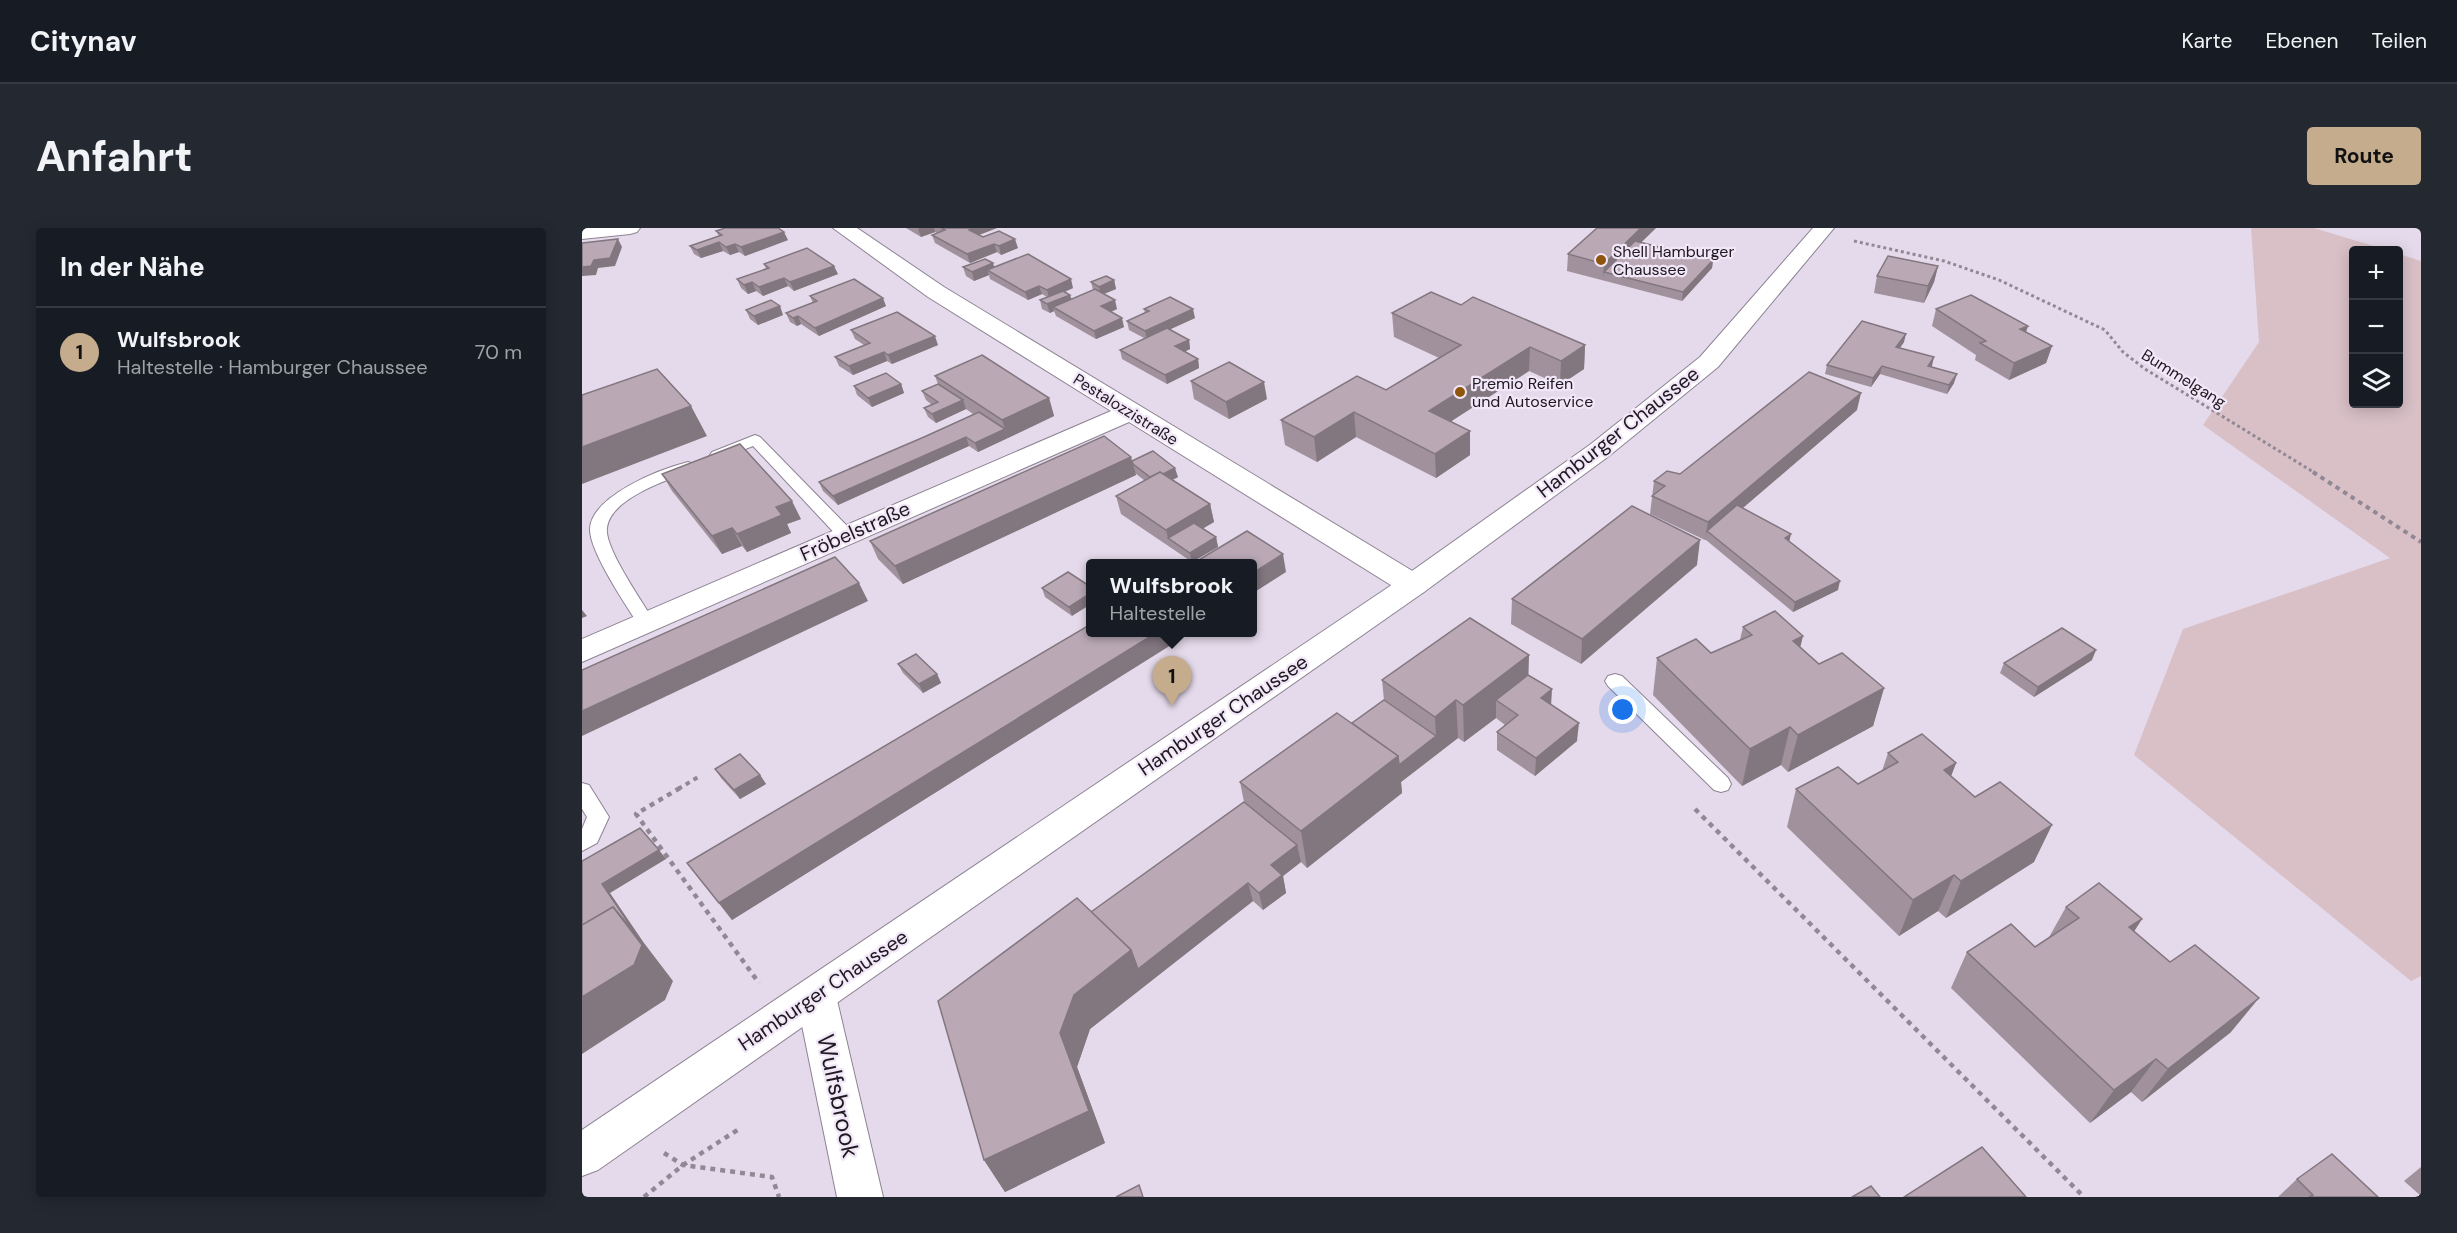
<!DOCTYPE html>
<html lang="de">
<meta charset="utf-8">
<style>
:root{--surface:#171b24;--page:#242831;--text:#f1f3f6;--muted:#9ea1a6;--line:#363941;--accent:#c4ac8d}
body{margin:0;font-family:"DM Sans",sans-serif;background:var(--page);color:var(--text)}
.controls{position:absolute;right:18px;top:18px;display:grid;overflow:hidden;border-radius:6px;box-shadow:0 3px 15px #0003}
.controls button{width:54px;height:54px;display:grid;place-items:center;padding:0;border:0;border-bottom:2px solid var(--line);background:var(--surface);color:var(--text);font:30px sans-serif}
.you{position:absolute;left:1041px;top:482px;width:21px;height:21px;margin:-15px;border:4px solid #fff;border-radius:50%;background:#1a73e8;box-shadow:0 0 0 9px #1a73e833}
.badge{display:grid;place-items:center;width:39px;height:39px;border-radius:50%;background:var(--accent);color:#111;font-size:20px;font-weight:700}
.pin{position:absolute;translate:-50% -50px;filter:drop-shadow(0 2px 3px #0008)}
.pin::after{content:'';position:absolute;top:32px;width:21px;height:18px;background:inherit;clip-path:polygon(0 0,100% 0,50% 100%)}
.popup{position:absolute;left:504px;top:331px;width:171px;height:78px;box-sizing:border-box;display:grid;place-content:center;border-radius:6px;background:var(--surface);filter:drop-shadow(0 2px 4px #0005);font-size:20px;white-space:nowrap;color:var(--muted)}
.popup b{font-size:22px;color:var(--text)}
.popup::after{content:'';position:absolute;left:50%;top:100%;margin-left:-12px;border:12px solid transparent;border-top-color:var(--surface)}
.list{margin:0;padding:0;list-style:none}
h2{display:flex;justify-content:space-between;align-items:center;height:78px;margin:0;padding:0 24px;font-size:26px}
h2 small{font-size:20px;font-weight:400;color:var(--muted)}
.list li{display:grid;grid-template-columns:39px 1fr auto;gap:18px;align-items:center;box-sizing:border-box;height:90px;padding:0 24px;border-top:2px solid var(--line)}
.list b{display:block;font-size:22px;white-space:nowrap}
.list p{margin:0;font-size:20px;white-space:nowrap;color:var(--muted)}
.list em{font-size:20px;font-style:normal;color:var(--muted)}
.icon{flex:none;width:33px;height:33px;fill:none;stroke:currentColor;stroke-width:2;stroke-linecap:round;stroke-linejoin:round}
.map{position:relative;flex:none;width:1839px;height:969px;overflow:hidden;border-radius:6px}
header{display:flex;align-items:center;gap:36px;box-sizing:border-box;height:84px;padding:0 30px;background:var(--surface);border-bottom:2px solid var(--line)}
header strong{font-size:28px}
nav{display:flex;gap:33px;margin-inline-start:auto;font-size:21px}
.intro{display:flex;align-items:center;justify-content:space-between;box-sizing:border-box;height:144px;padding:0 36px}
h1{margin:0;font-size:42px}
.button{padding:15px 27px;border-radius:6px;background:var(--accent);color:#111;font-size:21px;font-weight:700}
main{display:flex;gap:36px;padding:0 36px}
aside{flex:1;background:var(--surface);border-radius:6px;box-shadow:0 3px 15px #0003}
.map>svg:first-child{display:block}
.green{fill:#d9c0c7}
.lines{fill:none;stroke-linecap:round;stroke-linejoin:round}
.service-casing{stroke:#8d8393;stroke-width:2}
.minor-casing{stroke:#8d8393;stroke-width:2}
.tertiary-casing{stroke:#8d8393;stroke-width:2}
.secondary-casing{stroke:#8d8393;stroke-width:2}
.path-far2{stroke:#918895;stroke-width:3;stroke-dasharray:3 3;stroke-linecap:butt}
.path-far1{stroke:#918895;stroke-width:4;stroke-dasharray:4.5 4.5;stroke-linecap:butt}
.path{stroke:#918895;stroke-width:4.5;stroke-dasharray:5 5;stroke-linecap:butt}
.service{fill:#fff;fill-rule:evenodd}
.minor{fill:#fff;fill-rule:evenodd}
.tertiary{fill:#fff;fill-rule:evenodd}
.secondary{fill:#fff;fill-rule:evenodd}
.wall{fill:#a0919c}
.shaded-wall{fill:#82767f}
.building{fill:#baa9b5;stroke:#82767f;stroke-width:1.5}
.poi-dot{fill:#8e560d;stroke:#f2e7f8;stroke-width:2}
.labels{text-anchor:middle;stroke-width:4.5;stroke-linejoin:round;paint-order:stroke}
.far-poi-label{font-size:16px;fill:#1d191f;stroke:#f2e7f8;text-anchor:start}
.far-street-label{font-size:16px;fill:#1d191f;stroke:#f2e7f8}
.street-label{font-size:20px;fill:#1d191f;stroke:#f2e7f8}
.near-street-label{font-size:24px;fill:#1d191f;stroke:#f2e7f8}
</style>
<header>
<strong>Citynav</strong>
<nav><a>Karte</a><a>Ebenen</a><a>Teilen</a></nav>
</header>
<div class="intro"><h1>Anfahrt</h1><a class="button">Route</a></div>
<main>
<aside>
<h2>In der Nähe<small></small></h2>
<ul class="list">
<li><span class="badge">1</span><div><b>Wulfsbrook</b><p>Haltestelle · Hamburger Chaussee</p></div><em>70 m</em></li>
</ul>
</aside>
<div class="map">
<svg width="1839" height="969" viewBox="0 0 1839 969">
<rect width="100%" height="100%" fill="#e5daeb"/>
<!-- green -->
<path class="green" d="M1669 0H1732L1805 22H1772V176H1816L1817 26 1839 33V748L1829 753 1552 527 1601 401 1808 330 1621 197 1677 114Z"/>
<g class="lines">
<!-- service casing -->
<g class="service-casing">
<g id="service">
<path d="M173 207 178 209 270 303 272 307 270 311H258L171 218 136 232 128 227 130 224Z"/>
<path d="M106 234 112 236 114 239 112 242C88 251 28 270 25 300 22 320 62 376 73 395L64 401 58 399C45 379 7 323 8 301 9 268 78 241 106 234Z"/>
<path d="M1033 446 1040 448 1146 550 1149 556 1146 562 1139 564 1132 562 1026 458 1023 453 1026 448Z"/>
<path d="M0 555 7 557 27 589 15 615 0 623V601L5 589 0 581Z"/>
</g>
</g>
<!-- minor casing -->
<g class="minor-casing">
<g id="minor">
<path d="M0 0H58L55 4 48 6 0 11Z"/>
<path d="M251 0H275L362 59 842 350 846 357 842 364 831 367 820 364 547 194 0 434V411L529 183 346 69Z"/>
</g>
</g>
<!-- tertiary casing -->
<g class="tertiary-casing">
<path id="tertiary" d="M234 750 248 756 254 768 301 969H255L214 768 220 756Z"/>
</g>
<!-- secondary casing -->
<g class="secondary-casing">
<path id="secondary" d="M1231 0H1252L1136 139 1027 228 842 364 16 942 0 948V902L820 350 1009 216 1118 129Z"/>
</g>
<!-- path-far2 -->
<path class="path-far2" d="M1272 13 1362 33 1417 52 1523 102 1541 124 1563 141 1733 245"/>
<!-- path-far1 -->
<g class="path-far1">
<path d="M1731 244 1839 314"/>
<path d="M96 561 118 548"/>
</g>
<!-- path -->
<g class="path">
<path d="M98 560 54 586 177 755"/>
<path d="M1113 581 1502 969"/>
<path d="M82 925 101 937 190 949 197 969"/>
<path d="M62 969 101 937 157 901"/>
</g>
<!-- service -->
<use href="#service" class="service"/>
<!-- minor -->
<use href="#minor" class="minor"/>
<!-- tertiary -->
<use href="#tertiary" class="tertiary"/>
<!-- secondary -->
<use href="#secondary" class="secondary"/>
</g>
<!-- wall -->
<g class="wall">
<path d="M324 0H415L397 7 401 9 436 20 419 27 415 24 388 35 353 15 350 7 355 5 353 4 339 9Z"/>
<path d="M1074 0 1059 14 1131 32 1130 40 1100 73 985 43 986 26Z"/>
<path d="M134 3 206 12 163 28 157 24 148 27 141 23 119 30 112 26 108 18 137 8Z"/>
<path d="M182 36 256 46 212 63 206 58 181 68 174 63 166 66 159 60 155 51 184 41Z"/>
<path d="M1356 38 1352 54 1342 75 1292 65 1295 48Z"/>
<path d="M381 39H412L491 60 483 64 490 71 511 62 509 54 532 52 534 61 522 66 535 81 529 84 542 99 514 111 474 88 472 83 468 85 460 81 458 72 465 69 460 66 446 72 408 51 407 47 392 53 384 48Z"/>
<path d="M228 68 304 78 237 108 219 96 215 98 208 94 204 85 231 75Z"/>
<path d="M879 77 1003 117 1002 141 978 157 947 143 869 193 888 203V227L854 250 774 209 735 234 703 217 699 192 804 162 857 130 812 109 810 85Z"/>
<path d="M562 81 613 90 588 101 607 112 608 121 602 124 616 131 617 140 585 156 540 131 538 122 562 110 547 102 545 93 563 85Z"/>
<path d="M1354 81 1446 98 1444 104 1470 118 1464 135 1427 152 1393 132 1394 127 1350 98Z"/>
<path d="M164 82 201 87 176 97 168 91Z"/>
<path d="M269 102 356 117 310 136 305 133 271 147 257 138 253 129 282 117 273 111Z"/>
<path d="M1322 114 1318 120 1349 139 1372 155 1365 166 1298 146 1289 159 1243 146 1245 137Z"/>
<path d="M353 148 467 170 472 188 396 224 387 218 256 277 241 263 237 254 342 209 391 186 384 181 354 195 346 189 342 180 350 177 344 172 340 163 356 156Z"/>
<path d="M609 153 685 171 647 191 612 171Z"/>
<path d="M319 156 322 165 290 179 275 167 272 158Z"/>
<path d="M1275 182 1161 280 1207 314 1256 362 1211 384 1124 312H1123L1068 286 1072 253 1098 246Z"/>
<path d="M550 233 596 249 590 252 628 276 632 294 621 300 634 309 636 319 610 334 539 286 534 268 563 253 553 245 554 247 321 356 296 331 288 313Z"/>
<path d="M80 246 219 291 205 296 209 305 165 324 160 318 140 326 90 263Z"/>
<path d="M1115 337 999 436 929 396 930 371Z"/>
<path d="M486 344 490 388 463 369 460 360Z"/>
<path d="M1161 399 1219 419 1237 436 1302 460 1291 498 1206 544 1199 537 1160 558 1071 467 1075 430 1129 425 1158 412Z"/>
<path d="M509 405H608L150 692 105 635Z"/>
<path d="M1510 432 1452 469 1418 445 1422 435Z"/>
<path d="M316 436 355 446 359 455 341 465 321 445Z"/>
<path d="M946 447 995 513 953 548 915 522V504L923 497 914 490 882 514 876 510 819 554 820 565 725 640 719 634 701 648 704 665 681 682 671 673 508 801 495 839 523 915 423 964 402 932 509 684 662 574 658 554 770 495 802 472 800 452Z"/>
<path d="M1306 525 1374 535 1369 548 1452 634 1364 690 1356 683 1317 708 1205 599 1214 561 1276 556 1300 543Z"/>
<path d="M133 541 178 547 184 556 158 571 139 550Z"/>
<path d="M1484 679 1560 691 1552 703 1649 804 1560 874 1549 864 1508 895 1369 760 1385 724 1453 719 1466 711Z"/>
<path d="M1839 939V968L1822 953Z"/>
<path d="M1715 951 1796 969H1696Z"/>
</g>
<!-- shaded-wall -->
<g class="shaded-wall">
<path d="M338 0H352L353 4 339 9 336 1Z"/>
<path d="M391 0H415L389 10 387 2Z"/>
<path d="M1059 0H1074L1028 45 1022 44 1021 52 1022 36Z"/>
<path d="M202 4 206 12 163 28 159 19Z"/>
<path d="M36 11 40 19 33 38 16 40 14 47 0 48V39L12 32Z"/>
<path d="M433 11 436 20 419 27 417 18Z"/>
<path d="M137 14 141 23 119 30 115 22Z"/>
<path d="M153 16 157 24 148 27 144 19Z"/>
<path d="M412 16 415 24 388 35 385 26Z"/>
<path d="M1131 32 1130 40 1100 73 1101 64Z"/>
<path d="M411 35 414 44 405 42 407 47 392 53 390 44Z"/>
<path d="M252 38 256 46 212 63 208 54Z"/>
<path d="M1356 38 1352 54 1342 75 1346 58Z"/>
<path d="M202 50 206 58 181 68 177 59Z"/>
<path d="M489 51 491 60 467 70 465 62Z"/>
<path d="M532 52 534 61 519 67 517 59Z"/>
<path d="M170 54 174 63 166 66 162 57Z"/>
<path d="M457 58 460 66 446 72 443 64Z"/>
<path d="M488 67 491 75 471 79 472 83 468 85 465 76Z"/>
<path d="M301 70 304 78 237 108 233 100Z"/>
<path d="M533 72 535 81 521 87 519 78Z"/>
<path d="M198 78 201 87 176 97 172 88Z"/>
<path d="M611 81 613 90 565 112 563 103Z"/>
<path d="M216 88 219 96 215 98 211 90Z"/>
<path d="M540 90 542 99 514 111 512 103Z"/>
<path d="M1446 98 1440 115 1438 101Z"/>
<path d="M1324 106 1322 114 1312 128 1314 119Z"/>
<path d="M353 108 356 117 310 136 306 127Z"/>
<path d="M607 112 608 121 595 127 593 118Z"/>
<path d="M1003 117 1002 141 978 157 979 133Z"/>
<path d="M1470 118 1464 135 1427 152 1432 135Z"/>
<path d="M948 119 947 143 848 207 847 183Z"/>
<path d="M302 124 305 133 271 147 267 138Z"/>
<path d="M1352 129 1350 138 1344 147 1346 138Z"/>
<path d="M616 131 617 140 585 156 583 147Z"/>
<path d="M1300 138 1298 146 1289 159 1291 150Z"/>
<path d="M1375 146 1372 155 1365 166 1367 157Z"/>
<path d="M682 154 685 171 647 191 644 174Z"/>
<path d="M319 156 322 165 290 179 286 170Z"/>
<path d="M1279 165 1275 182 1129 307 1125 303 1123 312 1126 294Z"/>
<path d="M467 170 472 188 426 210 420 192Z"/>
<path d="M381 172 384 181 354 195 350 186Z"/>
<path d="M109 178 125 208 0 256V219Z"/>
<path d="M772 184 774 209 735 234 732 209Z"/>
<path d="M423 201 426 210 396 224 393 215Z"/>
<path d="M888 203V227L854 250 853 226Z"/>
<path d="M384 209 387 218 256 277 251 268Z"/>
<path d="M549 229 554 247 321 356 313 338Z"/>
<path d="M593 240 596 249 573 261 571 251Z"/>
<path d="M210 273 219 291 205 296 209 305 165 324 155 306 194 279Z"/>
<path d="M628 276 632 294 595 316 586 310 584 302Z"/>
<path d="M150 300 160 318 140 326 130 308Z"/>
<path d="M1209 306 1207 315 1203 310Z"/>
<path d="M634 309 636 319 610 334 608 325Z"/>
<path d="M1118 312 1115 337 999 436 1000 411Z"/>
<path d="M701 326 704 344 671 365V345Z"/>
<path d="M1258 353 1256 362 1211 384 1213 374Z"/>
<path d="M277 355 286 373 0 508V483Z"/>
<path d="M509 365V376L490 388 487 379Z"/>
<path d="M0 382 5 388 0 390Z"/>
<path d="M574 405H608L150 692 137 675Z"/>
<path d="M1221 408 1212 445 1211 413Z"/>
<path d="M1514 422 1510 432 1452 469 1456 459Z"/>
<path d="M947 427 946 465 914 472V490L882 514 881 477Z"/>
<path d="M355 446 359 455 341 465 337 456Z"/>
<path d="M1302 460 1291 498 1206 544 1216 507Z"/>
<path d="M970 461 969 479 959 470Z"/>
<path d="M874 472 876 510 819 554 820 565 725 640 719 603 816 528 854 508 853 489Z"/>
<path d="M997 495 995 513 953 548 954 530Z"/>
<path d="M1208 499 1199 537 1160 558 1168 521Z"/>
<path d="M1374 535 1360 572 1362 542Z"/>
<path d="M178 547 184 556 158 571 152 562Z"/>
<path d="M1470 597 1452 634 1364 690 1379 653Z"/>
<path d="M715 617 719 634 701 648 704 665 681 682 677 665 689 637Z"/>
<path d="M77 622 84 631 28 665 62 715 91 753 83 772 0 826V769L20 656Z"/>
<path d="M1372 647 1356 683 1317 708 1331 672Z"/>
<path d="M666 655 671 673 508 801 495 839 523 915 423 964 402 932 478 805 492 767 549 722Z"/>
<path d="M1560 691 1537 727 1547 699Z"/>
<path d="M1677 770 1649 804 1560 874 1586 841Z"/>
<path d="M1574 831 1549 864 1508 895 1532 862Z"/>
</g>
<!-- building -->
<g class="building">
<path d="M143 0H196L202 4 159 19 153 16 144 19 137 14 115 22 108 18 140 7 134 3Z"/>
<path d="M359 0H391L387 2 401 9 417 3 433 11 417 18 412 16 385 26 350 7 363 2Z"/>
<path d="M1015 0H1059L1022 36 986 26Z"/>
<path d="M36 11 28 30 12 32 9 38 0 39V15Z"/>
<path d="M1053 13 1131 32 1101 64 1022 44Z"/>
<path d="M225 20 252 38 208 54 202 50 177 59 170 54 162 57 155 51 187 40 182 36Z"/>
<path d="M446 26 489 51 465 62 457 58 443 64 405 42Z"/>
<path d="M1306 28 1356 38 1346 58 1295 48Z"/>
<path d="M403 31 411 35 390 44 381 39Z"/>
<path d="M524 48 532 52 517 59 509 54Z"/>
<path d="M272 51 301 70 233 100 216 88 211 90 204 85 235 73 228 68Z"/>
<path d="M513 61 533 72 519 78 540 90 512 103 471 79Z"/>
<path d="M481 63 488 67 465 76 458 72Z"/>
<path d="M849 64 879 77 891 69 1003 117 979 133 948 119 847 183 888 203 853 226 772 184 732 209 699 192 775 148 804 162 879 117 810 85Z"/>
<path d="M1389 67 1446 98 1438 101 1470 118 1432 135 1398 115 1404 113 1354 81Z"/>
<path d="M588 69 611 81 563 103 545 93 567 83 562 81Z"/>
<path d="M189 72 198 78 172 88 164 82Z"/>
<path d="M315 84 353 108 306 127 302 124 267 138 253 129 288 115 269 102Z"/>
<path d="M1280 93 1324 106 1314 119 1352 129 1346 138 1375 146 1367 157 1300 138 1291 150 1245 137Z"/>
<path d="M585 100 607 112 593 118 616 131 583 147 538 122Z"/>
<path d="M400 127 467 170 420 192 353 148Z"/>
<path d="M647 134 682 154 644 174 609 153Z"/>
<path d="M75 141 109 178 0 219V167Z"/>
<path d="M1227 144 1279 165 1126 294 1070 268 1083 258 1072 253 1085 243 1098 246Z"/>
<path d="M304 145 319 156 286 170 272 158Z"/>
<path d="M356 156 381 172 350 186 342 180 356 174 340 163Z"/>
<path d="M397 184 423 201 393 215 384 209 251 268 237 254 342 209Z"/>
<path d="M522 208 549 229 313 338 288 313Z"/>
<path d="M158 216 210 273 194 279 200 287 155 306 150 300 130 308 80 246Z"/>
<path d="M571 223 593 240 581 246 578 244 568 249 551 236 550 233Z"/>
<path d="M578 244 628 276 584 302 534 268Z"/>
<path d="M1155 277 1209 306 1203 310 1258 353 1213 374 1125 303Z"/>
<path d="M1050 278 1118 312 1000 411 930 371Z"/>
<path d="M612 295 634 309 608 325 586 310Z"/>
<path d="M665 303 701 326 671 345V336H610Z"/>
<path d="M253 329 277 355 0 483V442Z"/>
<path d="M486 344 509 359V365L487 379 460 360Z"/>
<path d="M1193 383 1221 408 1211 413 1237 436 1260 425 1302 460 1216 507 1208 499 1168 521 1075 430 1114 411 1129 425 1170 407 1161 399Z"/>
<path d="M888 390 947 427 881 477 874 472 853 489 800 452Z"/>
<path d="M509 396V405H574L137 675 105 635Z"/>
<path d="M1480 400 1514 422 1456 459 1422 435Z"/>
<path d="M334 426 355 446 337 456 316 436Z"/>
<path d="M946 447 970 461 959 470 997 495 954 530 915 504 936 487 914 472Z"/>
<path d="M802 472 854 508 817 537 816 528 770 495Z"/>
<path d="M755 485 816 528 719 603 658 554Z"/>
<path d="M1340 506 1374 535 1362 542 1393 569 1418 554 1470 597 1379 653 1372 647 1331 672 1214 561 1256 539 1276 556 1316 534 1306 525Z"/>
<path d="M158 526 178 547 152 562 133 541Z"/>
<path d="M662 574 715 617 689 637 700 647 677 665 666 655 556 741 549 722 509 684Z"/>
<path d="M58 600 77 622 20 656 54 706 31 679 0 697V633Z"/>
<path d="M1517 655 1560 691 1547 699 1588 734 1613 717 1677 770 1586 841 1574 831 1532 862 1385 724 1429 696 1453 719 1497 690 1484 679Z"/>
<path d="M495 670 549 722 492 767 478 805 507 883 402 932 356 773Z"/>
<path d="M31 679 60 717 52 737 0 769V697Z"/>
<path d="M1400 919 1444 969H1322Z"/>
<path d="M1750 926 1796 969H1727L1731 967 1715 951Z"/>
<path d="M557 957 561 969H534Z"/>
<path d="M1289 958 1298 969H1270Z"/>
</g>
<!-- markers -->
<g class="poi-dot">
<circle cx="1019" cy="32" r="6"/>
<circle cx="878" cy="164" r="6"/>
</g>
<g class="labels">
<!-- far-poi labels -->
<g class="far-poi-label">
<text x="1031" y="29">Shell Hamburger<tspan x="1031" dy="18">Chaussee</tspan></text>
<text x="890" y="161">Premio Reifen<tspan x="890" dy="18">und Autoservice</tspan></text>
</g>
<!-- far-street labels -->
<g class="far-street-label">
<text transform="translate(1602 150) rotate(32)" y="6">Bummelgang</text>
<text transform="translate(544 181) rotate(32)" y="6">Pestalozzistraße</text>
</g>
<!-- street labels -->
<g class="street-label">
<text transform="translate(1036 204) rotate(-38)" y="7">Hamburger Chaussee</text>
<text transform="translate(273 303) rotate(-24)" y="7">Fröbelstraße</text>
<text transform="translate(641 487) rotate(-34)" y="7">Hamburger Chaussee</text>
<text transform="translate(241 762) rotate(-34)" y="7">Hamburger Chaussee</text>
</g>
<!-- near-street labels -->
<g class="near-street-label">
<text transform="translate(256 868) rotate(78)" y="8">Wulfsbrook</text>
</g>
</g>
</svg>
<div class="controls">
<button>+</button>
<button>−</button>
<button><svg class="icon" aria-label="layers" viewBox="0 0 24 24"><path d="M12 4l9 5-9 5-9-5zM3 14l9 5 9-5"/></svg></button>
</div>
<div class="you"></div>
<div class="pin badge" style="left:590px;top:478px">1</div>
<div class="popup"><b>Wulfsbrook</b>Haltestelle</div>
</div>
</main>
